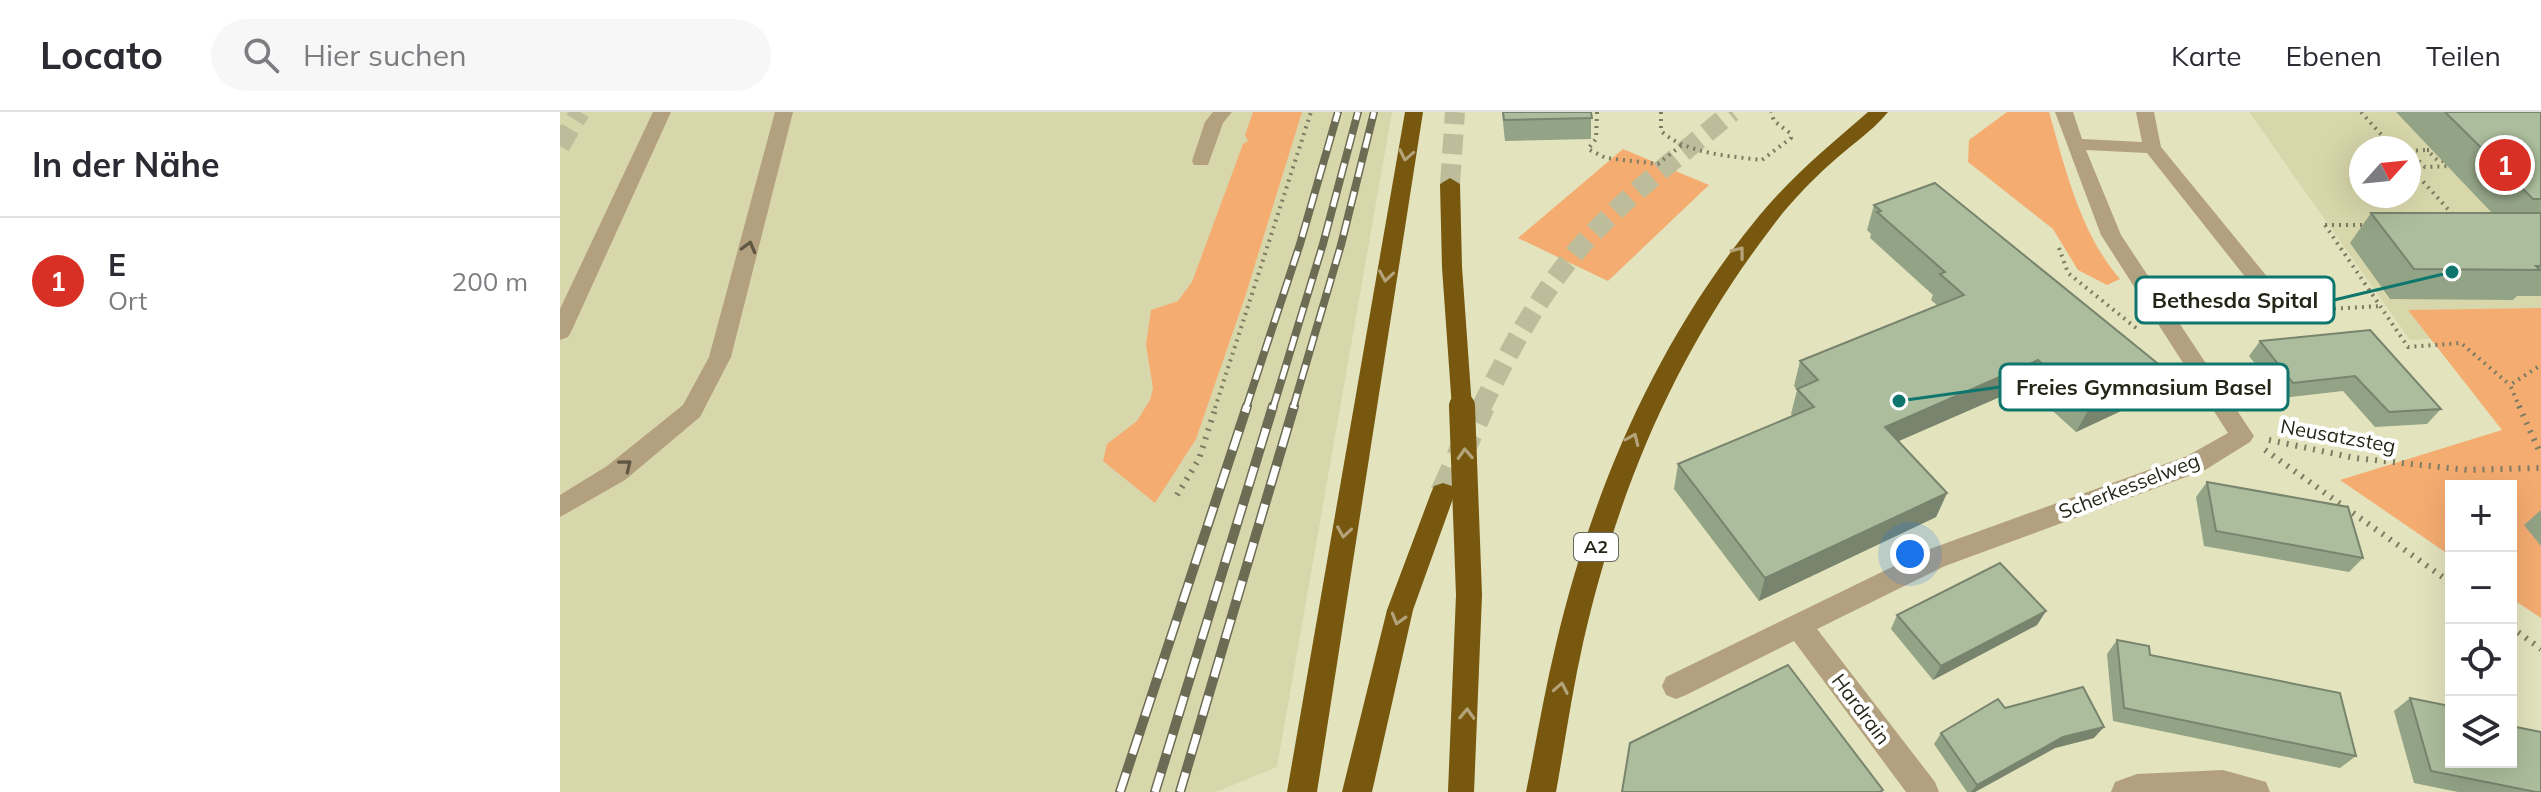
<!DOCTYPE html>
<html lang="de">
<meta charset="utf-8">
<style>
:root{--surface:#fff;--page:#f7f7f7;--text:#2b2b33;--muted:#7c7c81;--line:#e1e1e2;--accent:#d93025}
body{margin:0;font-family:Mulish,sans-serif;background:var(--page);color:var(--text)}
.controls{position:absolute;right:24px;bottom:24px;display:grid;overflow:hidden;border-radius:0px;box-shadow:0 8px 32px #0002}
.controls button{width:72px;height:72px;display:grid;place-items:center;padding:0;border:0;border-bottom:2px solid var(--line);background:var(--surface);color:var(--text);font:40px sans-serif}
.compass{position:absolute;left:1789px;top:24px;width:72px;height:72px;border-radius:50%;background:var(--surface);box-shadow:0 8px 32px #0002;rotate:63deg}
.you{position:absolute;left:1350px;top:442px;width:28px;height:28px;margin:-20px;border:6px solid #fff;border-radius:50%;background:#1a73e8;box-shadow:0 0 0 12px #1a73e833}
.badge{display:grid;place-items:center;width:52px;height:52px;border-radius:50%;background:var(--accent);color:#fff;font-size:26px;font-weight:700}
.pin{position:absolute;translate:-50% -50%;border:4px solid #fff;box-shadow:0 2px 8px #0006}
.list{margin:0;padding:0;list-style:none}
h2{display:flex;justify-content:space-between;align-items:center;height:104px;margin:0;padding:0 32px;font-size:34px}
h2 small{font-size:26px;font-weight:400;color:var(--muted)}
.list li{display:grid;grid-template-columns:52px 1fr auto;gap:24px;align-items:center;box-sizing:border-box;height:128px;padding:0 32px;border-top:2px solid var(--line)}
.list b{display:block;font-size:30px;white-space:nowrap}
.list p{margin:0;font-size:26px;white-space:nowrap;color:var(--muted)}
.list em{font-size:26px;font-style:normal;color:var(--muted)}
.icon{flex:none;width:44px;height:44px;fill:none;stroke:currentColor;stroke-width:2;stroke-linecap:round;stroke-linejoin:round}
.map{position:relative;flex:none;width:1981px;height:680px;overflow:hidden}
header{display:flex;align-items:center;gap:48px;box-sizing:border-box;height:112px;padding:0 40px;background:var(--surface);border-bottom:2px solid var(--line)}
header strong{font-size:38px}
nav{display:flex;gap:44px;margin-inline-start:auto;font-size:28px}
.search{width:560px;height:72px;background:var(--page);display:flex;align-items:center;gap:20px;box-sizing:border-box;padding:0 28px;border-radius:44px;color:var(--muted);font-size:30px}
main{display:flex}
aside{flex:1;background:var(--surface)}
.map>svg:first-child{display:block}
.built{fill:#d8d7ab;fill-rule:evenodd}
.green{fill:#f5ac71}
.lines{fill:none;stroke-linecap:round;stroke-linejoin:round}
.major-tunnel{stroke:#bdbd9c;stroke-width:20;stroke-dasharray:20 10;stroke-linecap:butt}
.highway-tunnel-far1{stroke:#bdbd9c;stroke-width:20;stroke-dasharray:20 10;stroke-linecap:butt}
.highway-tunnel{stroke:#bdbd9c;stroke-width:26;stroke-dasharray:26 13;stroke-linecap:butt}
.path-far1{stroke:#7c7c63;stroke-width:4;stroke-dasharray:2 5;stroke-linecap:butt}
.path{stroke:#7c7c63;stroke-width:6;stroke-dasharray:2 7;stroke-linecap:butt}
.minor{fill:#b3a07e;fill-rule:evenodd}
.highway{fill:#77580e;fill-rule:evenodd}
.rail-far1-casing{stroke:#6c6c55;stroke-width:8}
.rail-casing{stroke:#6c6c55;stroke-width:10}
.rail-far1{stroke:#fff;stroke-width:5;stroke-dasharray:15;stroke-linecap:butt}
.rail{stroke:#fff;stroke-width:7;stroke-dasharray:20;stroke-linecap:butt}
.highway-bridge-far1{stroke:#77580e;stroke-width:20}
.highway-bridge{stroke:#77580e;stroke-width:26}
.wall{fill:#93a386}
.shaded-wall{fill:#78846d}
.building{fill:#abbd9c;stroke:#78846d;stroke-width:2}
.oneway{stroke:#b4a37a}
.oneway2{stroke:#5e5741}
.labels{text-anchor:middle;stroke-width:8;stroke-linejoin:round;paint-order:stroke}
.shield{fill:#fff;stroke:#67675d;stroke-width:2}
.shield-label{font-size:18px;font-weight:bold;fill:#262618}
.street-label{font-size:20px;fill:#262618;stroke:#fff}
.leader{fill:none;stroke:#0f766e;stroke-width:3}
.callout-dot{fill:#0f766e;stroke:#fff;stroke-width:3}
.callout{fill:#fff;stroke:#0f766e;stroke-width:3}
.callout-label{font-size:22px;text-anchor:middle;font-weight:bold;fill:#262618}
</style>
<header>
<strong>Locato</strong>
<div class="search"><svg class="icon" aria-label="search" viewBox="0 0 24 24"><circle cx="10" cy="10" r="6"/><path d="M15 15l6 6"/></svg>Hier suchen</div>
<nav><a>Karte</a><a>Ebenen</a><a>Teilen</a></nav>
</header>
<main>
<aside>
<h2>In der Nähe<small></small></h2>
<ul class="list">
<li><span class="badge">1</span><div><b>E</b><p>Ort</p></div><em>200 m</em></li>
</ul>
</aside>
<div class="map">
<svg width="1981" height="680" viewBox="0 0 1981 680">
<rect width="100%" height="100%" fill="#e3e3bd"/>
<!-- built -->
<g class="built">
<path d="M0 0H832L717 655 656 680H0Z"/>
<path d="M1689 0H1981V247L1904 225 1850 228ZM1801 36H1849V84H1801Z"/>
</g>
<!-- green -->
<g class="green">
<path d="M693 0H742L685 185 636 327 595 391 543 349 547 332 577 309 590 288 593 276 586 233 591 198 618 189 632 170 683 32 688 29 685 23Z"/>
<path d="M1447 0H1489C1505 56 1521 123 1560 167L1547 173 1518 158 1493 117 1408 50 1409 28Z"/>
<path d="M1063 37 1149 73 1048 169 958 126Z"/>
<path d="M1981 196V506L1951 486V374H1891V444L1780 368 1942 318 1848 198Z"/>
</g>
<g class="lines">
<!-- major-tunnel -->
<path class="major-tunnel" d="M0 34 20 0"/>
<!-- highway-tunnel-far1 -->
<g class="highway-tunnel-far1">
<path d="M890 72 895 0"/>
<path d="M921 296C949 239 979 182 1021 134 1066 84 1120 43 1172 0"/>
</g>
<!-- highway-tunnel -->
<path class="highway-tunnel" d="M883 381 922 294"/>
<!-- path-far1 -->
<g class="path-far1">
<path d="M1037 0 1036 27 1028 37 1046 46 1098 52 1123 32"/>
<path d="M1101 0V19C1126 42 1170 44 1202 48L1231 26 1230 21 1214 9 1211 0"/>
<path d="M1801 0 1833 36"/>
<path d="M1876 38H1867L1878 49H1888"/>
<path d="M1849 39 1865 55 1893 54"/>
<path d="M1849 39 1867 38"/>
<path d="M1849 54 1895 105"/>
<path d="M1765 113 1848 235 1901 231 1950 273"/>
<path d="M1765 113H1809"/>
<path d="M1499 136 1508 161 1576 216"/>
<path d="M1753 198 1821 194"/>
<path d="M1672 203 1691 202"/>
<path d="M655 296 751 0"/>
<path d="M1960 296 1950 273 1981 253"/>
</g>
<!-- path -->
<g class="path">
<path d="M1959 294 1981 343"/>
<path d="M1709 328 1795 346 1908 358 1981 356"/>
<path d="M1705 338 1891 471"/>
<path d="M617 383 639 347 656 294"/>
<path d="M1951 515 1981 537"/>
</g>
<!-- minor -->
<g class="minor">
<path d="M93 0H111L11 220 8 225 0 228V197Z"/>
<path d="M215 0H233L171 245 140 305 65 368 0 405V383L47 354 123 293 149 245Z"/>
<path d="M653 0H672L663 11 648 53H634L632 49 645 10Z"/>
<path d="M1495 0H1513L1522 27 1582 30 1576 0H1594L1601 35 1736 200 1733 205H1717L1587 41 1526 38 1561 123 1690 318 1694 324 1690 330 1645 358 1385 454 1257 517 1375 670 1379 680H1346L1234 529 1126 583 1116 587 1106 583 1102 574 1106 565 1367 438 1627 344 1668 321 1541 123Z"/>
<path d="M1663 658 1706 670 1710 680H1551L1555 670 1577 662Z"/>
</g>
<!-- highway -->
<g class="highway">
<path d="M845 0H863L757 680H727Z"/>
<path d="M1308 0H1328C1312 20 1288 35 1269 53 1249 71 1228 93 1212 115 1116 240 1058 377 1023 531 1012 580 1005 630 996 680H966C976 631 984 581 996 532 1033 376 1097 228 1199 104 1231 65 1270 33 1308 0Z"/>
<path d="M890 66 900 72 902 155 892 162 882 155 880 72Z"/>
<path d="M883 371 892 374 895 381 853 498 812 680H782L827 498 871 381 874 374Z"/>
</g>
<!-- rail-far1 casing -->
<g class="rail-far1-casing">
<g id="rail-far1">
<path d="M686 296 740 132 778 0"/>
<path d="M713 296 763 132 798 0"/>
<path d="M733 296 781 133 814 0"/>
</g>
</g>
<!-- rail casing -->
<g class="rail-casing">
<g id="rail">
<path d="M560 680 687 294"/>
<path d="M595 680 713 294"/>
<path d="M620 680 734 294"/>
</g>
</g>
<!-- rail-far1 -->
<use href="#rail-far1" class="rail-far1"/>
<!-- rail -->
<use href="#rail" class="rail"/>
<!-- highway-bridge-far1 -->
<path class="highway-bridge-far1" d="M892 155 902 296"/>
<!-- highway-bridge -->
<path class="highway-bridge" d="M901 680 909 483 902 294"/>
</g>
<!-- wall -->
<g class="wall">
<path d="M942 0H1031V27L945 29Z"/>
<path d="M1836 0H1981V184H1957L1953 188 1830 187 1790 131 1811 101H1932Z"/>
<path d="M1314 93 1591 285 1516 320 1465 274 1338 329 1387 381 1376 405 1199 489 1114 377 1118 352 1233 304 1231 302 1237 278 1234 274 1240 249 1378 194 1371 188 1373 183 1310 126 1311 122 1307 118Z"/>
<path d="M1810 218 1881 297 1867 312 1815 315 1783 279 1722 286 1689 244 1700 229Z"/>
<path d="M1647 370 1803 446 1789 460 1644 434 1636 385Z"/>
<path d="M1981 398V434L1964 413Z"/>
<path d="M1486 499 1477 513 1373 568 1331 517 1337 503Z"/>
<path d="M1557 528 1590 543 1796 644 1780 656 1553 609 1547 542Z"/>
<path d="M1850 586 1888 602 1981 680H1898L1854 671 1834 599Z"/>
<path d="M1445 596 1534 626 1495 636 1415 680H1407L1374 632 1381 621Z"/>
</g>
<!-- shaded-wall -->
<g class="shaded-wall">
<path d="M1478 248 1465 274 1316 339 1325 315Z"/>
<path d="M1607 259 1591 285 1516 320 1530 295Z"/>
<path d="M1387 381 1376 405 1199 489 1205 466Z"/>
<path d="M1486 499 1477 513 1373 568 1381 554Z"/>
<path d="M1544 615 1534 626 1495 636 1415 680H1411L1417 673 1503 625Z"/>
</g>
<!-- building -->
<g class="building">
<path d="M943 0H1031L1032 6 944 8Z"/>
<path d="M1885 0H1981V87H1973Z"/>
<path d="M1375 71 1607 259 1530 295 1478 248 1325 315 1387 381 1205 466 1118 352 1254 295 1237 277 1258 268 1240 249 1404 183 1380 162 1385 160 1317 100 1321 99 1314 93Z"/>
<path d="M1811 101H1981V154H1976L1980 158 1854 157Z"/>
<path d="M1810 218 1881 297 1829 300 1795 264 1733 271 1700 229Z"/>
<path d="M1647 370 1788 395 1803 446 1656 419Z"/>
<path d="M1440 451 1486 499 1381 554 1337 503Z"/>
<path d="M1557 528 1589 534 1590 543 1780 581 1796 644 1564 596Z"/>
<path d="M1228 553 1323 678 1320 680H1062L1070 631Z"/>
<path d="M1523 575 1544 615 1503 625 1417 673 1381 621 1438 587 1445 596Z"/>
<path d="M1850 586 1885 593 1888 602H1891V650H1951V614L1981 620V680H1976L1871 659Z"/>
</g>
<!-- one-way arrows -->
<defs><path id="oneway-chevron" d="M-2-3.5L2.5 0L-2 3.5" fill="none" stroke-width="1.6" stroke-linecap="round" stroke-linejoin="round" transform="scale(2)"/></defs>
<g class="oneway">
<use href="#oneway-chevron" transform="translate(846 43) rotate(101)"/>
<use href="#oneway-chevron" transform="translate(1179 140) rotate(-52)"/>
<use href="#oneway-chevron" transform="translate(826 164) rotate(99)"/>
<use href="#oneway-chevron" transform="translate(1073 327) rotate(-66)"/>
<use href="#oneway-chevron" transform="translate(905 342) rotate(-93)"/>
<use href="#oneway-chevron" transform="translate(784 420) rotate(99)"/>
<use href="#oneway-chevron" transform="translate(838 507) rotate(106)"/>
<use href="#oneway-chevron" transform="translate(1001 576) rotate(-79)"/>
<use href="#oneway-chevron" transform="translate(907 602) rotate(-88)"/>
</g>
<g class="oneway2">
<use href="#oneway-chevron" transform="translate(189 135) rotate(-75)"/>
<use href="#oneway-chevron" transform="translate(66 353) rotate(-39)"/>
</g>
<g class="labels">
<!-- shield labels -->
<rect class="shield" x="1014" y="421" width="44" height="28" rx="6"/>
<g class="shield-label">
<text x="1036" y="441">A2</text>
</g>
<!-- street labels -->
<g class="street-label">
<text transform="translate(1778 324) rotate(10)" y="7">Neusatzsteg</text>
<text transform="translate(1569 374) rotate(-21)" y="7">Scherkesselweg</text>
<text transform="translate(1301 597) rotate(53)" y="7">Hardrain</text>
</g>
</g>
<!-- callouts -->
<path class="leader" d="M1892 160L1774 188M1339 289L1440 275"/>
<g class="callout-dot">
<circle cx="1892" cy="160" r="8"/>
<circle cx="1339" cy="289" r="8"/>
</g>
<g class="callout">
<rect x="1576" y="165" width="198" height="46" rx="8"/>
<rect x="1440" y="252" width="288" height="46" rx="8"/>
</g>
<g class="callout-label">
<text x="1675" y="196">Bethesda Spital</text>
<text x="1584" y="283">Freies Gymnasium Basel</text>
</g>
</svg>
<div class="controls">
<button>+</button>
<button>−</button>
<button><svg class="icon" aria-label="locate" viewBox="0 0 24 24"><circle cx="12" cy="12" r="6"/><path d="M12 2v4M12 18v4M2 12h4M18 12h4"/></svg></button>
<button><svg class="icon" aria-label="layers" viewBox="0 0 24 24"><path d="M12 4l9 5-9 5-9-5zM3 14l9 5 9-5"/></svg></button>
</div>
<svg class="compass" viewBox="-18 -18 36 36"><path d="M0-13l5 13h-10z" fill="#e53935"/><path d="M0 13l5-13h-10z" fill="#7c7c81"/></svg>
<div class="you"></div>
<div class="pin badge" style="left:1945px;top:53px">1</div>
</div>
</main>
